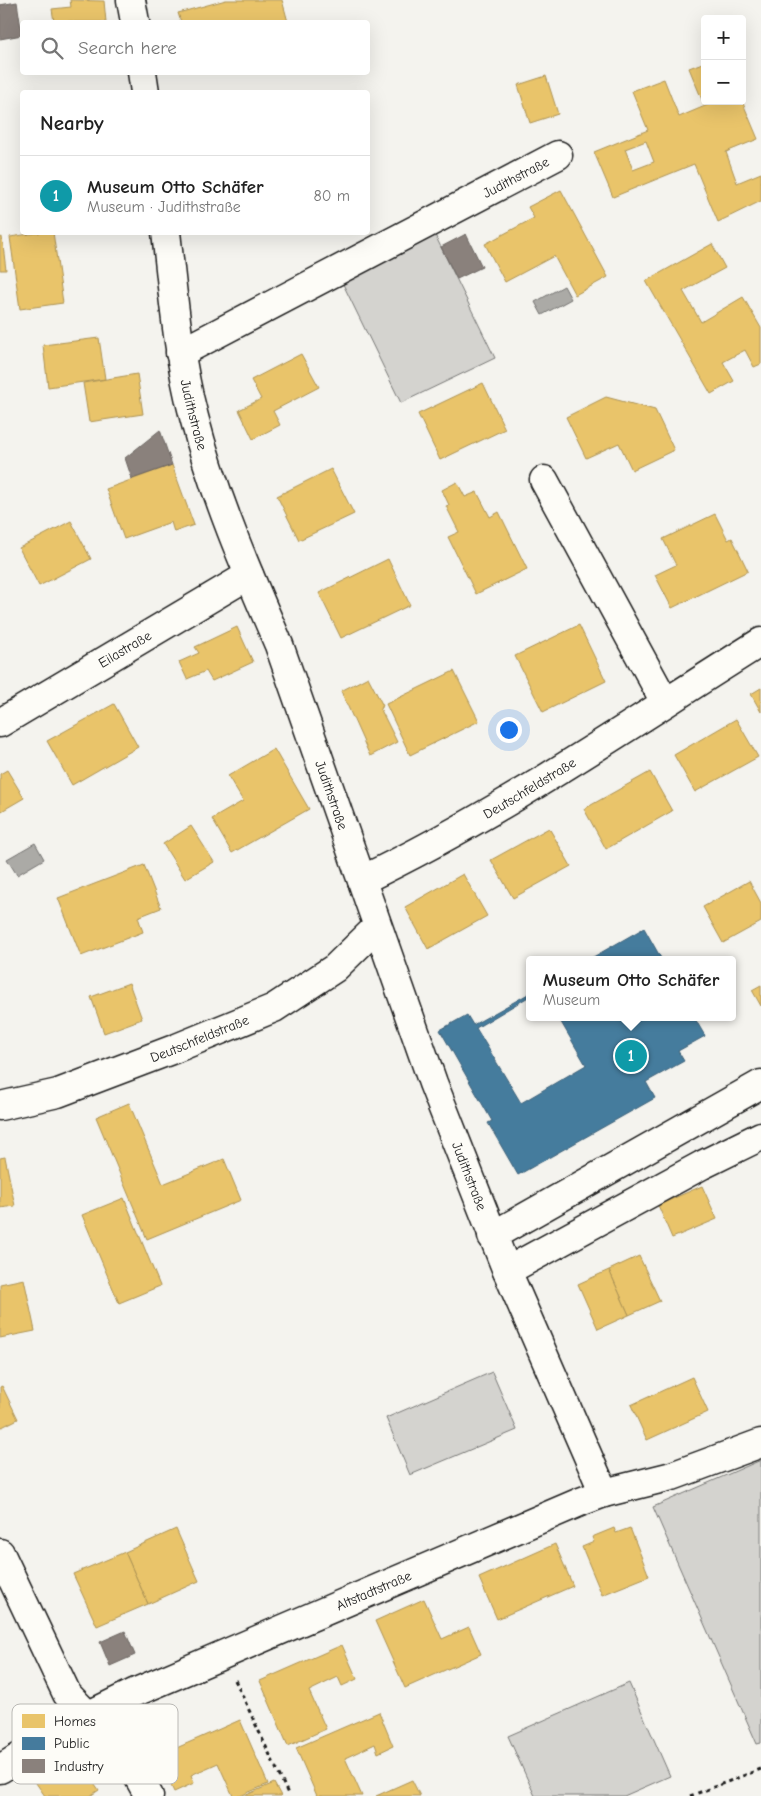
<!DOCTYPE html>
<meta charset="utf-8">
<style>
:root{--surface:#fff;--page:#f2f2f2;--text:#222;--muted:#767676;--line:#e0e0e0;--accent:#d93025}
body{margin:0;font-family:"Comic Neue",sans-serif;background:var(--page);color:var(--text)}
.controls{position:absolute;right:15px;top:15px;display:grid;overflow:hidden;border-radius:5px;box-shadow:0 5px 20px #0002}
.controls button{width:45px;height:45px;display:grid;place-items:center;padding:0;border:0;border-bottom:1px solid var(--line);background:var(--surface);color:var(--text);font:25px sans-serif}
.you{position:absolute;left:508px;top:729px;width:18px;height:18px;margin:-12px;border:4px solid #fff;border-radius:50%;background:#1a73e8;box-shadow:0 0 0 8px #1a73e833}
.badge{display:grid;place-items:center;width:32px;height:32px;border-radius:50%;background:var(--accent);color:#fff;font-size:16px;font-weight:700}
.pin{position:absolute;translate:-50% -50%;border:2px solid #fff;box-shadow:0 1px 5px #0006}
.popup{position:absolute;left:526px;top:956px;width:210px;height:65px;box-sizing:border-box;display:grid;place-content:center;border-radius:5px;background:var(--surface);filter:drop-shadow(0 1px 4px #0005);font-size:16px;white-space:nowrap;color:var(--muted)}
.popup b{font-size:19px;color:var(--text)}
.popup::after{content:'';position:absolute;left:50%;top:100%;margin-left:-10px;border:10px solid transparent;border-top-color:var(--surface)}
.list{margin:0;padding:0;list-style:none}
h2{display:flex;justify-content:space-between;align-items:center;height:65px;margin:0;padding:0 20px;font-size:21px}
h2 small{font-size:16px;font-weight:400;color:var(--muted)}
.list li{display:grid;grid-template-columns:32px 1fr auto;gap:15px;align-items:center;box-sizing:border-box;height:80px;padding:0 20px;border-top:1px solid var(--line)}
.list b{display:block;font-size:19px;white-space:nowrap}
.list p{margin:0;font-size:16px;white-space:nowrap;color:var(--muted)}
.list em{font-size:16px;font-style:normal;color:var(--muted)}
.icon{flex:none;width:28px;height:28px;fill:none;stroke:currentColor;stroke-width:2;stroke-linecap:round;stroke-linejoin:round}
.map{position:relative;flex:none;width:761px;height:1796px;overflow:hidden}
.search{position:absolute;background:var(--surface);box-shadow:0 5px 20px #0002;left:20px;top:20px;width:350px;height:55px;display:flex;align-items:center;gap:12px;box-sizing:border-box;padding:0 18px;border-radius:5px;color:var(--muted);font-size:19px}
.panel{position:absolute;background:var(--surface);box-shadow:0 5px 20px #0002;left:20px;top:90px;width:350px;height:145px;border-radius:5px}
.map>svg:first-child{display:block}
.green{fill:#d4d3cf;stroke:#787876}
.water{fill:#abaaa6;stroke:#72716f}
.homes{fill:#e9c46a;stroke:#ac9253;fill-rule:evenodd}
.public{fill:#457b9d;stroke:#395e76}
.industry{fill:#8a817c;stroke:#69635f}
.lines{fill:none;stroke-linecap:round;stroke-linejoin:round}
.street-casing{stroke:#1c1c1c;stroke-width:31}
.path{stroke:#1c1c1c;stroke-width:3;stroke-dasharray:4 4;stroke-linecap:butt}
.street{stroke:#fdfcf7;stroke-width:28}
.labels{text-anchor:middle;stroke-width:5;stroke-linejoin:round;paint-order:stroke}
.street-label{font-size:14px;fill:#1c1c1c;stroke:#fdfcf7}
.key{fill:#fdfcf7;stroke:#bab9b5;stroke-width:1}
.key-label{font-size:14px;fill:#1c1c1c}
</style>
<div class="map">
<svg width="761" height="1796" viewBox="0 0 761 1796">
<rect width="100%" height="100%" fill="#f4f3ee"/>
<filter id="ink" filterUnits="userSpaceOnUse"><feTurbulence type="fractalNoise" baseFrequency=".02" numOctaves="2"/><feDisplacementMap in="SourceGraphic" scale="10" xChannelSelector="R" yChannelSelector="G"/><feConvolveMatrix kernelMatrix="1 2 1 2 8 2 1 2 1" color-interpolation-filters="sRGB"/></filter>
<g filter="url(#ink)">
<!-- green -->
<g class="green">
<path d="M435 235 495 358 401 403 341 280Z"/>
<path d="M492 1372 517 1430 410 1475 386 1418Z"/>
<path d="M761 1460V1743L757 1744 653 1507Z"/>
<path d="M629 1683 670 1776 624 1796H535L508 1736Z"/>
</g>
<!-- water -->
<g class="water">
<path d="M564 286 571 299 542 315 535 302Z"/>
<path d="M35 843 44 859 17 875 7 859Z"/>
</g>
<!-- homes -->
<g class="homes">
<path d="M70 0 104 1 106 22H74L73 21 54 22 52 9 71 7Z"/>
<path d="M226 0H282L288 22H181L178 13Z"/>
<path d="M705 62V101L703 102 689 68Z"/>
<path d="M546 76 558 114 530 123 518 85Z"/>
<path d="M664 79 679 117 717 101H742L758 139 726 152 737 183 761 173V201L718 222 694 164 613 197 594 152 648 130 632 91ZM646 141 654 162 633 170 625 149Z"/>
<path d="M561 190 608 277 575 295 554 256 505 282 485 244 534 218 528 207Z"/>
<path d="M45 232H53L63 303 20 309 10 237Z"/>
<path d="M2 237 6 270H0V238Z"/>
<path d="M712 244 725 268 683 291 701 322 743 297 761 328V364L754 367 745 350 723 362 734 381 711 394 646 281Z"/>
<path d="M99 338 105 379 48 387 43 345Z"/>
<path d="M301 354 319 387 273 411 280 425 253 439 239 410 261 399 251 380Z"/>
<path d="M137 374 143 414 89 422 83 383Z"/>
<path d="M483 383 505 429 440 460 418 414Z"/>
<path d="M606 397 655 410 674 450 632 470 619 443 586 458 566 417Z"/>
<path d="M172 465 194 525 174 532 171 522 124 539 106 489Z"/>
<path d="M331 469 354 514 299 540 277 496Z"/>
<path d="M457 482 465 497 477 492 490 517 499 512 527 569 476 594 448 537 459 532 446 506 449 505 442 490Z"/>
<path d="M715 514 728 540 732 538 748 571 672 608 655 575 676 565 663 539Z"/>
<path d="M71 521 91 559 39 586 19 548Z"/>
<path d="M388 559 410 605 341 638 319 593Z"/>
<path d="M579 625 606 681 543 712 515 656Z"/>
<path d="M237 627 253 662 212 681 206 671 187 679 179 662 199 653 195 647Z"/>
<path d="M454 671 479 721 410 755 386 704Z"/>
<path d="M368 677 383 706 380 708 397 742 370 756 341 691Z"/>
<path d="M761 688V712L751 694Z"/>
<path d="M114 704 138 747 72 785 47 741Z"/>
<path d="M736 719 758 757 695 792 674 755Z"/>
<path d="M274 749 309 809 232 853 212 819 243 801 228 776Z"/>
<path d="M7 770 24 798 0 812V774Z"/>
<path d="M650 772 672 811 606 849 584 809Z"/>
<path d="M191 826 214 862 185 879 163 844Z"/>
<path d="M549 828 571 866 513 898 491 860Z"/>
<path d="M144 865 161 908 138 917 143 932 81 956 58 898Z"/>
<path d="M463 874 487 916 428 949 405 907Z"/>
<path d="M749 881 761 903V922L723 943 703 907Z"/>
<path d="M129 983 142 1019 104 1033 91 997Z"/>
<path d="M761 985V1006L752 990Z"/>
<path d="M129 1103 163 1184 224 1159 241 1200 147 1239 96 1117Z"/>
<path d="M5 1157 15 1206 0 1208V1158Z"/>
<path d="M702 1186 717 1219 672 1238 658 1205Z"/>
<path d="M124 1198 160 1286 119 1303 82 1215Z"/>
<path d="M639 1256 660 1301 629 1315 609 1270Z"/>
<path d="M609 1270 629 1315 598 1329 578 1284Z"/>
<path d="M24 1279 35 1331 0 1338V1284Z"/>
<path d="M692 1377 708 1412 647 1440 631 1405Z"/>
<path d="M2 1386 18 1419 0 1428V1387Z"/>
<path d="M614 1528 616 1533 630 1528 649 1576 602 1595 582 1547 594 1542 592 1537Z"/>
<path d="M176 1529 199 1581 148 1604 125 1552Z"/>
<path d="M555 1544 573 1586 497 1619 479 1578Z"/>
<path d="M125 1552 148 1604 97 1626 73 1574Z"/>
<path d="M424 1599 442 1639 469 1627 481 1654 405 1688 375 1621Z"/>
<path d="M342 1645 357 1679 342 1686 338 1677 309 1691 326 1729 288 1746 260 1681Z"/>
<path d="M379 1712 393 1746 378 1753 375 1744 345 1758 362 1796H317L296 1748Z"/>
<path d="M240 1720 268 1784 240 1796H233L218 1763 191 1775 194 1783 174 1792 167 1777 172 1775 163 1754Z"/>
<path d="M77 1757 99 1790 90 1796H45L36 1783Z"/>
<path d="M412 1780 420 1796H376Z"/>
<path d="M274 1783 281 1796H244Z"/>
</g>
<!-- public -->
<g class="public">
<path d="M644 928 662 960H588Z"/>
<path d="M530 993V996L476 1028 521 1103 586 1065 558 1017H694L705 1036 678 1051 684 1061 646 1082 655 1098 518 1175 488 1123 492 1121 440 1030 467 1015 473 1025Z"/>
</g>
<!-- industry -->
<g class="industry">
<path d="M17 2 22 35 0 39V5Z"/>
<path d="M466 234 482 267 457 279 441 247Z"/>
<path d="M160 430 172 465 132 479 125 458Z"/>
<path d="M125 1631 135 1655 110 1666 100 1642Z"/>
</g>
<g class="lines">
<!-- street casing -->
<g class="street-casing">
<g id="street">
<path d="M131 0 135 22"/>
<path d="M142 72 145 92"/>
<path id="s1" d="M166 232C173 294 178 357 194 417 214 495 247 571 279 645L433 1083 507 1271 604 1493"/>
<path id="s2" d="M180 353 558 155"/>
<path d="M544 480 665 702"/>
<path id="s3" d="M0 723 249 575"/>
<path id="s4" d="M362 880C502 813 630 724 761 642"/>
<path id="s5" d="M0 1106 58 1093 174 1049 274 1008 335 968 377 927"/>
<path d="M492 1236 761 1084"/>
<path d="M507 1271 702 1165 761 1136"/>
<path d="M0 1553 67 1694 126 1755 149 1796"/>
<path id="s6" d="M0 1769 89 1715 136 1692 580 1502 604 1493 672 1476 761 1443"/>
</g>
</g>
<!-- path -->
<g class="path">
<path d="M235 1680 289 1796"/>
<path d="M690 1796 761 1769"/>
</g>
<!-- street -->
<use href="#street" class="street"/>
</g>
</g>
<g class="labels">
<!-- street labels -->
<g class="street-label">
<text dy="5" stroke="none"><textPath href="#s2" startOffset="379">Judithstraße</textPath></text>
<text dy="5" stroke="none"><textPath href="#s1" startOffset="185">Judithstraße</textPath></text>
<text dy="5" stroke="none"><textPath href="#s3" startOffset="145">Eilastraße</textPath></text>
<text dy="5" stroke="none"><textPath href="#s4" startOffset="191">Deutschfeldstraße</textPath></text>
<text dy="5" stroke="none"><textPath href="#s1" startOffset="590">Judithstraße</textPath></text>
<text dy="5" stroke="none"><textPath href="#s5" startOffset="211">Deutschfeldstraße</textPath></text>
<text dy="5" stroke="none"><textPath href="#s1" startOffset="995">Judithstraße</textPath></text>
<text dy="5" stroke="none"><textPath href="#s6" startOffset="415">Altstadtstraße</textPath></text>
</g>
</g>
<!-- legend -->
<rect x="12" y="1704" width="166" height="80" rx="8" class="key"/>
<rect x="22" y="1714" width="23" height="14" fill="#e9c46a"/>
<rect x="22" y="1737" width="23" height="13" fill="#457b9d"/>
<rect x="22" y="1759" width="23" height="14" fill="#8a817c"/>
<g class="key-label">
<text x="54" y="1726">Homes</text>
<text x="54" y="1748">Public</text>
<text x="54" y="1771">Industry</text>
</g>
</svg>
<div class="controls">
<button>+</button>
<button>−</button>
</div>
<div class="you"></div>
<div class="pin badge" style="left:631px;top:1056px;background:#0f9aa8">1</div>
<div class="popup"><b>Museum Otto Schäfer</b>Museum</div>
<div class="search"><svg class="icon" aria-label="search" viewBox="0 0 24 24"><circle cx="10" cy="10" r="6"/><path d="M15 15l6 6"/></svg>Search here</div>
<section class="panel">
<h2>Nearby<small></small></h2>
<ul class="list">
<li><span class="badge" style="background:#0f9aa8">1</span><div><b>Museum Otto Schäfer</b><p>Museum · Judithstraße</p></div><em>80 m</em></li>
</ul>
</section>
</div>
